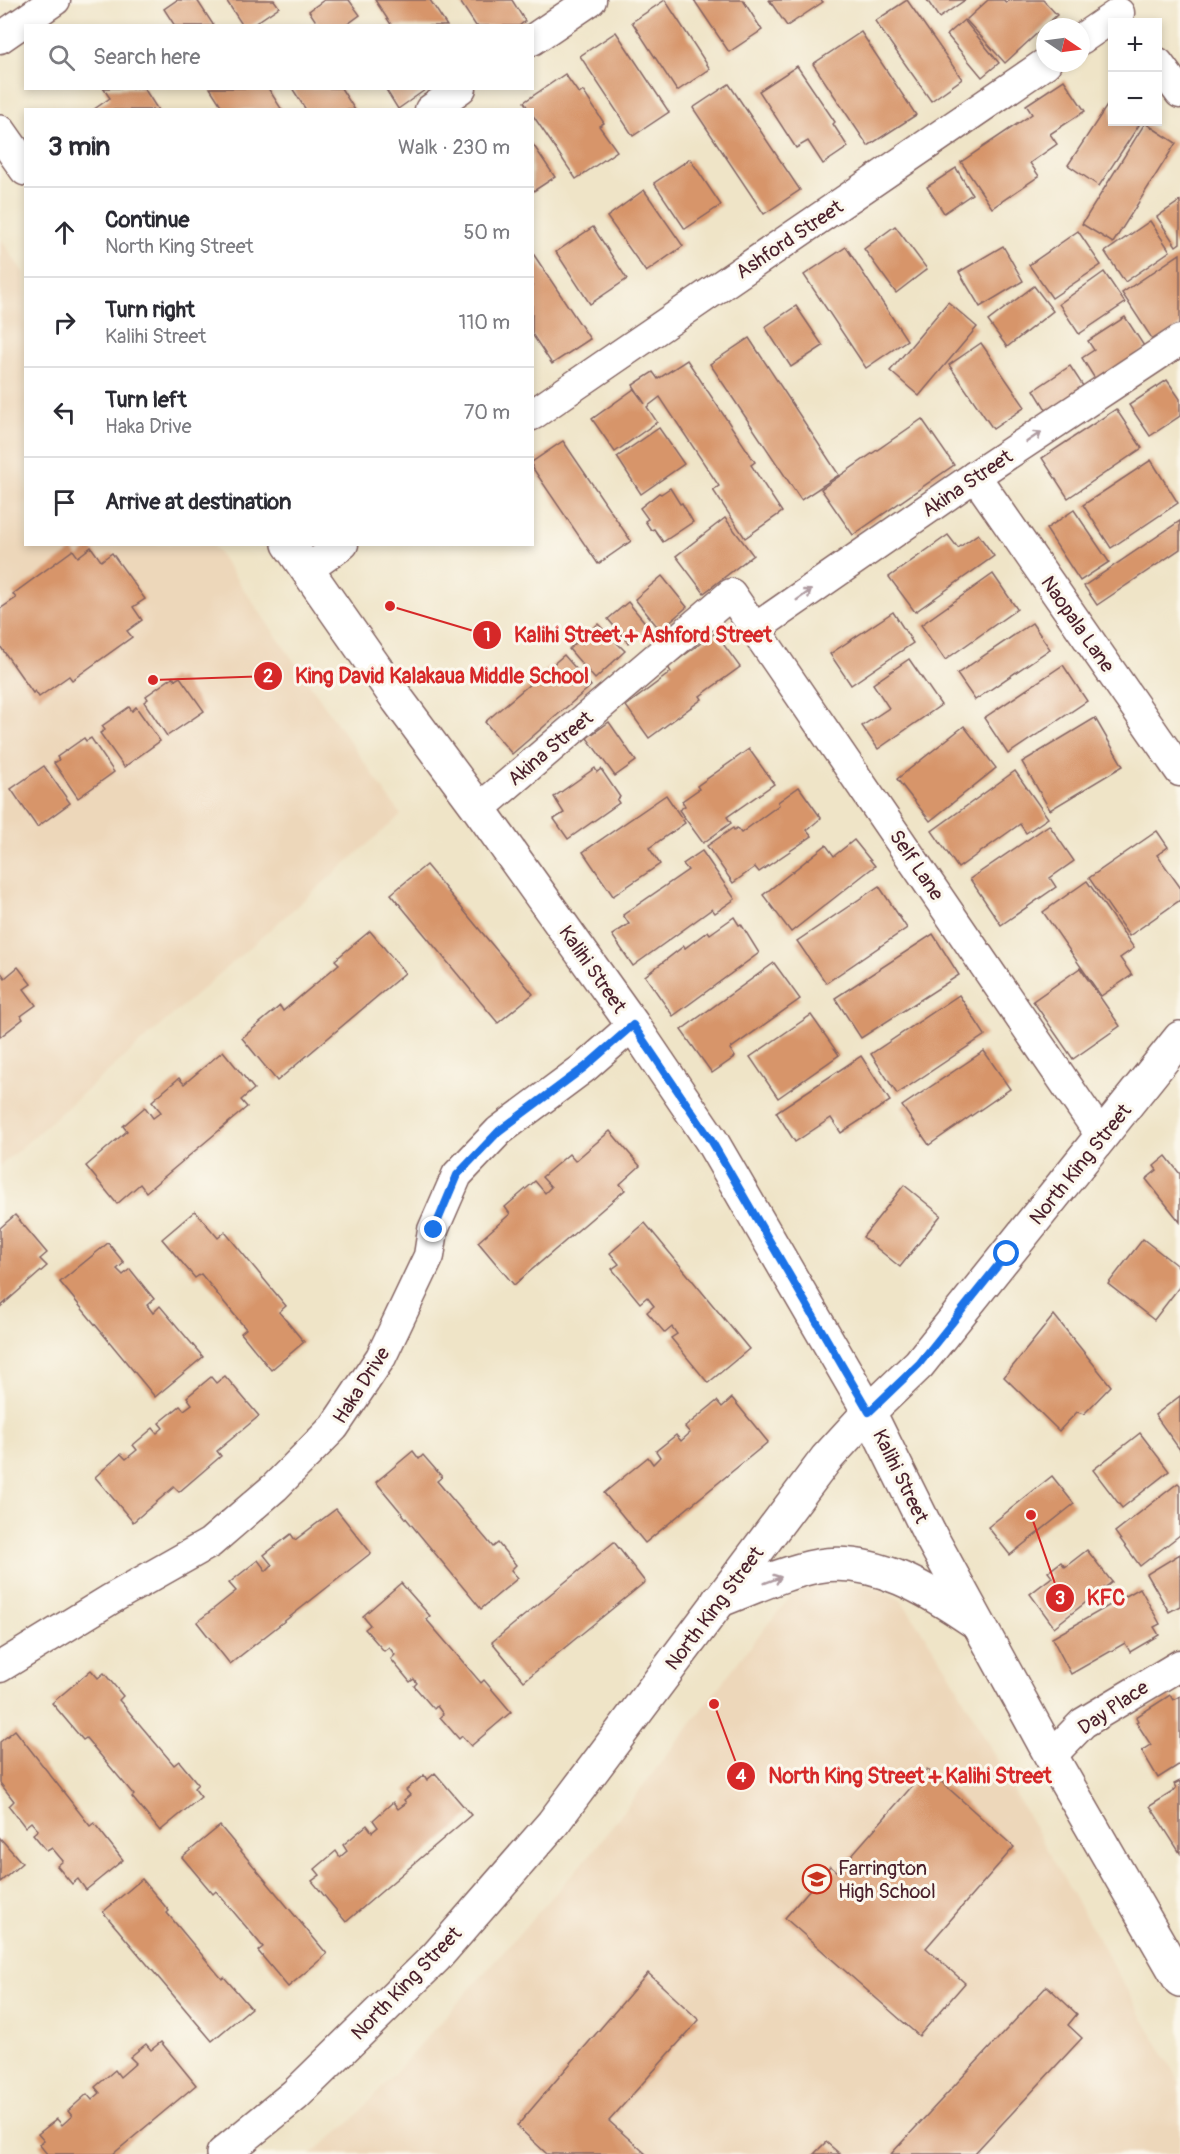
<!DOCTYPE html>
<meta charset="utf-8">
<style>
:root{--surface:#fff;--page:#f7f7f7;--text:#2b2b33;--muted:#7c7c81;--line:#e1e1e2}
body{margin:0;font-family:Pangolin,sans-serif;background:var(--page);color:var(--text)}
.controls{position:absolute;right:18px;top:18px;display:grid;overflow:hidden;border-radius:0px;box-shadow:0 3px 9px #0003}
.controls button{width:54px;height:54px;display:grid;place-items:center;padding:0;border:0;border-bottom:2px solid var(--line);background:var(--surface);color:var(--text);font:30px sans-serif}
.compass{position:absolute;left:1036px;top:18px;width:54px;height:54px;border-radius:50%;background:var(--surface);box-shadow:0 3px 9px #0003;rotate:103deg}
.stop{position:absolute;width:18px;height:18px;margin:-14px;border:4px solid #1a73e8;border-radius:50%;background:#fff}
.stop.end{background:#1a73e8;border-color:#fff;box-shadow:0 2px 6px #0008}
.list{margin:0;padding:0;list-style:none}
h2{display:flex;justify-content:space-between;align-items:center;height:78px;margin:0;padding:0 24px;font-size:26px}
h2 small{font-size:20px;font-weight:400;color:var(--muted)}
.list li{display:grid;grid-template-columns:39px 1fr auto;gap:18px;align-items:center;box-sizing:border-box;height:90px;padding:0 24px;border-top:2px solid var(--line)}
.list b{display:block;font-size:22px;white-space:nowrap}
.list p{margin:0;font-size:20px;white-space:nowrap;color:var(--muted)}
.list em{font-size:20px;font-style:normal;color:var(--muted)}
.icon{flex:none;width:33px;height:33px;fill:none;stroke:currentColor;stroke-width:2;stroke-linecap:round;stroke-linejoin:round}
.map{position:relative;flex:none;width:1180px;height:2154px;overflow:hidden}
.search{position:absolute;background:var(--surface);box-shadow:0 3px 9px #0003;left:24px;top:24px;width:510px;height:66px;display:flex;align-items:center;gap:15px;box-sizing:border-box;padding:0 21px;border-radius:0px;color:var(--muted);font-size:22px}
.panel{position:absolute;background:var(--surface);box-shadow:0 3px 9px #0003;left:24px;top:108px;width:510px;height:438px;border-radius:0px}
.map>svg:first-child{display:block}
.built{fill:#edd7ba}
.building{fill:#d7956a}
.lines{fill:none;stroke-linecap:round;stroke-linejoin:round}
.minor-casing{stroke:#846462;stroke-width:33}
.major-casing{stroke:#846462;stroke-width:36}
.minor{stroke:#fff;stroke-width:30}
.major{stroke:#fff;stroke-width:33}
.oneway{stroke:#ae9aa0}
.route{stroke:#1a73e8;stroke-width:8}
.labels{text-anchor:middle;stroke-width:6;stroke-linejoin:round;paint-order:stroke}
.street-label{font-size:20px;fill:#4a1f2b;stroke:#fbf7ec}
.poi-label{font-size:20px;fill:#4a1f2b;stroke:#fbf7ec;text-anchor:start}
.leader{fill:none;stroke:#d62828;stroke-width:2}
.callout-dot{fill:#d62828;stroke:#fbf7ec;stroke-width:2}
.mark-label{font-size:18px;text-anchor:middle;font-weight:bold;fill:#fff}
.callout-label{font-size:21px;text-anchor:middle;font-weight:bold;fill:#d62828;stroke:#fbf7ec;stroke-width:6;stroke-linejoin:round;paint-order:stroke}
</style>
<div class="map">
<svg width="1180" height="2154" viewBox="0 0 1180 2154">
<rect width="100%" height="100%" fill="#fbf7ec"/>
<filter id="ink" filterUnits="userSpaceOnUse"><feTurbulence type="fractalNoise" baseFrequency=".0167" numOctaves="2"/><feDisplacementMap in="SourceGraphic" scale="12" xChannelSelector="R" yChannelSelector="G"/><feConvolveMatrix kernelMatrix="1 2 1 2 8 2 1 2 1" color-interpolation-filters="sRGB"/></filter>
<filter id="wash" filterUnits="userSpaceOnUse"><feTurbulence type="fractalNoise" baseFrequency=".008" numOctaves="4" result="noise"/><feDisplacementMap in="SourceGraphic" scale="24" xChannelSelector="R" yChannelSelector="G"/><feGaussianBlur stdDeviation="1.35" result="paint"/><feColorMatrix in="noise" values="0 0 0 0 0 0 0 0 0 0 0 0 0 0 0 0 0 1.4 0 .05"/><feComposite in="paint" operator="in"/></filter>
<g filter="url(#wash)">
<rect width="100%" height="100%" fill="#efe4c7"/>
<!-- built -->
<g class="built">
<path d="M0 238 25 275 26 544 213 545 401 815 0 1166Z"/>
<path d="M833 1582 870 1584 901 1600 948 1670 1016 1795 1180 2083V2154H311L352 2121 593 1851 754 1641 791 1596 811 1586Z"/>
</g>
<g id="blocks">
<!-- building -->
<g class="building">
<path d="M177 0H197L214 26H175L164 9Z"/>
<path d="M226 0H274L279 7 251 26H243Z"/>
<path d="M324 0H349L360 15 345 26H319L309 11Z"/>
<path d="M375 0H430L447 26H392Z"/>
<path d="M459 0H512L525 21 519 26H476Z"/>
<path d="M665 0 710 69 677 91 632 22Z"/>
<path d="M694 0H743L762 30 729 52Z"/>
<path d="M769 0H821L823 2 787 26Z"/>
<path d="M907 0 962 79 931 101 875 21Z"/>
<path d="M927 0H965L939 18Z"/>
<path d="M988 0H1004L1006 3 1009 0H1043L1057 15 1005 63 966 20Z"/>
<path d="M964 20 999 63 982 77 947 35Z"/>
<path d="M616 32 669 112 633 136 580 56Z"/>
<path d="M861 32 916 115 868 146 813 64Z"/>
<path d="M797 66 835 122 833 124 848 147 823 164 808 141 796 148 759 91Z"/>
<path d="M565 74 579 94 583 91 604 123 599 126 617 151 576 179 532 114V110H529L524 102Z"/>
<path d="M1064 80 1085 111 1050 134 1057 144 1030 163 1039 176 992 208 961 162 1032 114 1026 105Z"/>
<path d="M729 84 800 190 764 214 693 108Z"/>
<path d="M103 88H144L158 110H93L110 98Z"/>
<path d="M210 88H268L282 110H224Z"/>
<path d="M292 88H341L355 110H306Z"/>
<path d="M385 88H423L425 90 398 109Z"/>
<path d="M1108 104 1112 107V122H1134L1139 125 1099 186 1068 165Z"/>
<path d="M1145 123 1176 143 1113 243 1082 224Z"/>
<path d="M532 143 555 177 532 192Z"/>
<path d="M690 159 721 205 685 229 654 183Z"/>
<path d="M956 168 972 194 944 213 927 187Z"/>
<path d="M644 190 683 246 646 272 607 217Z"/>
<path d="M1180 201V243L1176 246 1157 217Z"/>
<path d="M1150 221 1170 251 1125 282 1105 252Z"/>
<path d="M895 226 927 269 896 293 864 249Z"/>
<path d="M593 227 627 279 590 304 556 252Z"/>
<path d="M1078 231 1101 265 1052 298 1029 265Z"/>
<path d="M1003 246 1023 281 980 307 959 272Z"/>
<path d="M846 247 907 340 866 368 804 275Z"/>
<path d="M532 252 590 339 552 364 532 334Z"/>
<path d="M1180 254V326L1155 343 1122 293Z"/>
<path d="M1104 272 1125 303 1079 334 1059 304Z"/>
<path d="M1034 286 1053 311 1007 347 988 321Z"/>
<path d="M948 302 977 327 919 396 890 371Z"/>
<path d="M796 306 823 346 791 367 765 327Z"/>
<path d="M1125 317 1146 349 1097 382 1082 358 1094 350 1088 341Z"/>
<path d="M749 338 839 475 801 500 710 364Z"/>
<path d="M981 343 1025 407 993 429 949 365Z"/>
<path d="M687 360 755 462 751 465 782 512 745 538 713 490 719 486 660 397 647 407 657 422 615 452 592 419 634 389 645 404 633 385 653 372 658 379Z"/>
<path d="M1070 366 1087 392 1050 416 1034 390Z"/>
<path d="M1167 380 1180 399V416L1150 436 1129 405Z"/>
<path d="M1116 409 1142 448 1068 498 1042 458Z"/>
<path d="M922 419 954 465 853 535 821 489Z"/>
<path d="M659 428 684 464 641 494 617 457Z"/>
<path d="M563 441 631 541 598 564 532 467V462Z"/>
<path d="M1151 460 1178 503 1111 548 1083 505Z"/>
<path d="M670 488 680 504 682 503 693 522 663 542 654 529 651 530 645 521 648 519 640 508 659 493 661 494Z"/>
<path d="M1074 510 1109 562 1080 581 1046 529Z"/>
<path d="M725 518 753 555 704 593 676 556Z"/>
<path d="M1180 521V549L1097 605 1084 586Z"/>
<path d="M978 534 994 556 915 612 889 577 948 535 958 548Z"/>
<path d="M91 547 101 561 112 553 145 599 133 607 142 620 127 631 132 637 72 680 69 676 39 697 35 691 33 693 0 646V609L16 598 13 594 73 550 78 557Z"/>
<path d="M993 574 1017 609 945 660 921 625Z"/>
<path d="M662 576 687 607 660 630 635 599Z"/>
<path d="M628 602 648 626 628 643 608 619Z"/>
<path d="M893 612 913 643 851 685 830 654Z"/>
<path d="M1032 623 1050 649 975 700 957 674Z"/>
<path d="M598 624 625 651 595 679 569 649Z"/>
<path d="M715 633 740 667 700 696 702 699 649 738 626 706 671 672 668 667Z"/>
<path d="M564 655 591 686 512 754 485 722Z"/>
<path d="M909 659 941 705 878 749 862 726 889 708 873 684Z"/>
<path d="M1063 665 1087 701 1008 754 984 718Z"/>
<path d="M173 677 175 680 180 677 204 711 167 736 144 702 148 699 146 696Z"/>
<path d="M129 707 132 711 136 707 160 741 124 767 100 733 105 730 102 726Z"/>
<path d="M1095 718 1123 766 1050 810 1022 762Z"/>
<path d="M609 722 636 761 615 776 587 738Z"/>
<path d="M964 726 996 768 930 821 897 779Z"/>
<path d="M84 738 86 741 91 738 114 772 78 798 54 763 59 760 57 757Z"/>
<path d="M749 749 774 784 727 817 731 823 703 843 679 810 685 806 682 801 699 789 697 786Z"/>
<path d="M44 766 70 803 37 827 11 789Z"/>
<path d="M595 768 597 772 601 769 620 797 617 800 619 803 568 839 554 819 564 813 554 797Z"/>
<path d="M1015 771 1048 818 1026 833 1020 824 958 868 932 831Z"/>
<path d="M799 787 821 818 807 830 812 836 759 872 755 867 733 883 707 846 733 828 734 830 737 828 741 833 779 805 778 802Z"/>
<path d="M666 795 685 823 649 848 660 864 613 896 583 852Z"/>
<path d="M1049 825 1074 861 1050 878 1056 887 1001 925 970 879Z"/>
<path d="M1157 831 1168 847 1157 855 1180 887V900L1129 936 1089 878Z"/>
<path d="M854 840 875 866 791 932 763 895 826 845 834 856Z"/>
<path d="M702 851 735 899 715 913 712 909 633 966 612 935 629 924 623 915 688 870 683 864Z"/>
<path d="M426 865 533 994 498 1023 391 894Z"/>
<path d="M1087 881 1134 948 1120 958 1132 975 1101 996 1043 912Z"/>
<path d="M879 886 907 928 826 983 797 941Z"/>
<path d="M734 917 739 925 741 924 759 953 673 1016 645 976 684 946 685 948 708 931 710 934Z"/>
<path d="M370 931 405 973 277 1081 242 1038 280 1006 283 1011 339 964 335 960Z"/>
<path d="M933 934 959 975 861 1038 835 998Z"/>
<path d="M774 963 800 999 730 1049 735 1057 712 1073 681 1030Z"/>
<path d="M18 967 31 984 24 989 36 1005 21 1016 23 1019 0 1037V971L5 978Z"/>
<path d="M1080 968 1120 1026 1073 1059 1033 1001Z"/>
<path d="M959 995 985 1035 897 1094 871 1054Z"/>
<path d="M811 1015 839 1055 778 1098 750 1057Z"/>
<path d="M223 1051 254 1089 241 1100 247 1107 146 1192 140 1184 117 1204 86 1166 127 1131 123 1126 145 1107 153 1118 161 1112 152 1101 179 1078 184 1084Z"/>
<path d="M984 1051 1010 1089 929 1145 902 1106Z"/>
<path d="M861 1056 890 1101 841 1133 831 1118 795 1142 776 1112Z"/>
<path d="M610 1131 640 1166 620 1184 625 1190 514 1285 478 1242 510 1214 505 1207 535 1181 545 1193 551 1187 542 1177 569 1154 575 1161Z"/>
<path d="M1166 1156 1180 1174V1222L1146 1179 1157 1170 1154 1166Z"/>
<path d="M904 1185 941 1215 900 1267 863 1237Z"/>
<path d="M195 1211 218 1238 225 1232 286 1306 279 1312 304 1342 271 1370 241 1333 246 1329 201 1274 195 1278 162 1239Z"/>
<path d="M15 1215 47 1253 40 1259 47 1266 0 1307V1228Z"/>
<path d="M645 1223 749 1349 708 1383 671 1338 677 1334 672 1327 665 1333 647 1312 654 1306 647 1297 640 1303 612 1269 619 1264 610 1253Z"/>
<path d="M1143 1239 1180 1268V1286L1154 1320 1108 1284Z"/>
<path d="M108 1243 124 1263 117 1269 123 1275 130 1269 154 1299 147 1305 153 1313 160 1306 203 1357 155 1397 60 1282Z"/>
<path d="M1054 1315 1111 1386 1084 1414 1077 1412 1059 1431 1004 1377Z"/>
<path d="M225 1376 259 1416 217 1451 221 1456 179 1492 174 1487 133 1522 95 1477 121 1454 126 1459 137 1450 133 1445 153 1428 157 1433 163 1428 159 1423 180 1406 184 1410 192 1404 187 1397 211 1377 216 1383Z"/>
<path d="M1180 1396V1450L1155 1415Z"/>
<path d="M732 1398 768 1442 645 1543 604 1493 648 1457 653 1464 660 1457 656 1451 676 1435 681 1441 690 1433 685 1427 717 1401 722 1407Z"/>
<path d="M1140 1433 1169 1471 1122 1508 1093 1470Z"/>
<path d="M413 1451 419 1459 423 1455 442 1477 437 1481 493 1547 498 1543 516 1565 511 1570 518 1578 481 1609 376 1482Z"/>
<path d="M1052 1476 1074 1504 1010 1555 988 1527Z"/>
<path d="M1178 1483 1180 1485V1535L1140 1566 1115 1532Z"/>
<path d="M336 1509 371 1553 230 1664 197 1622 236 1591 229 1583 258 1560 266 1571 272 1565 264 1555 291 1534 295 1540Z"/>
<path d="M614 1542 645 1582 524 1681 492 1642Z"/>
<path d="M1087 1550 1112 1582 1054 1627 1030 1594 1052 1577 1048 1572 1061 1562 1065 1567Z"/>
<path d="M1180 1554V1606L1169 1612 1147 1574Z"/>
<path d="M401 1583 430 1616 426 1619 481 1683 484 1680 511 1712 471 1746 462 1736 459 1739 440 1717 443 1714 437 1706 434 1709 414 1686 417 1683 414 1679 410 1682 395 1664 391 1659 395 1655 389 1647 384 1651 365 1629 370 1625 363 1616Z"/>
<path d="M1140 1588 1160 1624 1154 1627 1159 1635 1130 1652 1125 1643 1071 1674 1052 1638Z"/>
<path d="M91 1670 98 1678 104 1673 123 1696 119 1700 174 1765 179 1761 198 1784 194 1788 201 1797 160 1831 132 1797 134 1795 86 1738 83 1740 52 1703Z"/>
<path d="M1170 1695 1173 1700 1180 1696V1764L1158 1778 1142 1751 1151 1745 1136 1722 1138 1721 1136 1717Z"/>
<path d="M15 1730 90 1826 94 1823 123 1860 86 1890 78 1879 72 1884 57 1866 63 1861 52 1848 47 1851 33 1834 38 1830 31 1822 25 1827 9 1806 14 1801 0 1783V1742Z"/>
<path d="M927 1769 1014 1847 926 1948 965 1983 919 2036 785 1918 830 1866 837 1872Z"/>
<path d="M435 1773 471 1815 346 1922 312 1881 320 1875 315 1869 336 1851 340 1857 347 1851 343 1845 367 1825 372 1832 378 1827 373 1820 393 1802 398 1809 406 1803 404 1800 410 1795 406 1790 424 1775 427 1780Z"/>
<path d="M1180 1781V1853L1150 1806 1174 1791 1173 1790 1176 1788 1174 1784Z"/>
<path d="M220 1826 327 1954 288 1987 258 1951 263 1947 216 1891 213 1894 182 1857Z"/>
<path d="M0 1838 22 1863 0 1882Z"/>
<path d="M142 1879 169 1911 167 1913 222 1979 224 1977 251 2008 212 2041 103 1912Z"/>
<path d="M648 1973 699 2020 609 2121 646 2154H547L517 2126Z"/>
<path d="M1047 1986 1077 2014 1068 2025 1082 2038 974 2154H891Z"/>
<path d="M161 2042 196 2085 113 2154H47L39 2144 44 2141 38 2134 57 2119 62 2125 72 2116 68 2111 87 2094 92 2100 100 2093 95 2087 115 2070 120 2077 136 2063 130 2057 146 2044 151 2050Z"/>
<path d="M826 2142 840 2154H814Z"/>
</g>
</g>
</g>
<g filter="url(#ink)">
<use href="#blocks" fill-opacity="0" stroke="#846462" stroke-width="1.5"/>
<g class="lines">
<!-- minor casing -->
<g class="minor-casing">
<g id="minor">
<path d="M0 38 55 0"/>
<path d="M1081 39 1119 13"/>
<path d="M532 40 591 0"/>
<path d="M1158 63 1180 93"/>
<path d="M430 110 461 88"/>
<path d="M532 415 1046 63"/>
<path d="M975 476 1180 771"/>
<path d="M308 569 343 544"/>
<path d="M756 628 975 476 1180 340"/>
<path d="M479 809 731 594 1102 1137"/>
<path d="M0 1667 111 1599 210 1543 275 1487 334 1427 381 1357 429 1256 433 1230 457 1175 499 1131 585 1067 633 1025"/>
<path d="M1051 1756 1083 1723 1180 1665"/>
</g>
</g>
<!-- major casing -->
<g class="major-casing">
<g id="major">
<path d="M0 132 26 169"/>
<path d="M289 544 398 700 479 809 633 1025 711 1140 869 1412 929 1533 1051 1756 1180 1980"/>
<path d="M718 1601C750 1589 784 1572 818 1566 875 1556 930 1591 975 1622"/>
<path d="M223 2154 295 2095 436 1957 553 1823 826 1459 869 1412 919 1364 1180 1038"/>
</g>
</g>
<!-- minor -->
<use href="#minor" class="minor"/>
<!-- major -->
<use href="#major" class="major"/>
</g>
<!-- one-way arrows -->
<defs><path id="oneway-shaft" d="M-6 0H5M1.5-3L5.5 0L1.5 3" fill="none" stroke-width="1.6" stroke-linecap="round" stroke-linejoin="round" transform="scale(1.5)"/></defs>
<g class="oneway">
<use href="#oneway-shaft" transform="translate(1034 437) rotate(-34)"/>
<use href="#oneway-shaft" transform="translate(804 595) rotate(-35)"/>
<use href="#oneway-shaft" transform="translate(773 1580) rotate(-21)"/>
</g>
</g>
<g class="lines" filter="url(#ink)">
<!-- route -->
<path class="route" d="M434 1230 457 1175 499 1131 585 1067 633 1025 711 1140 869 1412 919 1364 1007 1254"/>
</g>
<!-- icons -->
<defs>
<g id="school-ring" transform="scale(1.5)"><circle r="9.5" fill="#fbf7ec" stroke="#c8321e" stroke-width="1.5"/><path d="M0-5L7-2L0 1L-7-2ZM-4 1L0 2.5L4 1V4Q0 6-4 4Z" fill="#c8321e"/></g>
</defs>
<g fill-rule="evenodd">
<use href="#school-ring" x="817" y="1879"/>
</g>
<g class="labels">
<!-- street labels -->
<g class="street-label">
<text transform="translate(789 239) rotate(-34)" y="7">Ashford Street</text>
<text transform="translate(967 483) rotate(-34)" y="7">Akina Street</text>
<text transform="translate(1078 624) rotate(55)" y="7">Naopala Lane</text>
<text transform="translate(550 748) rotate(-40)" y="7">Akina Street</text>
<text transform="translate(917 865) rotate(56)" y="7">Self Lane</text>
<text transform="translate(593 969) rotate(55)" y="7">Kalihi Street</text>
<text transform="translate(1080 1164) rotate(-51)" y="7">North King Street</text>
<text transform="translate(361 1385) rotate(-57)" y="7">Haka Drive</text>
<text transform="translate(901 1476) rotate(64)" y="7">Kalihi Street</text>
<text transform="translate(714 1608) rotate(-53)" y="7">North King Street</text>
<text transform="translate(1113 1707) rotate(-34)" y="7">Day Place</text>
<text transform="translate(406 1983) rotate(-46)" y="7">North King Street</text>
</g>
<!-- poi labels -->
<g class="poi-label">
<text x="838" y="1875">Farrington<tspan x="838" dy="23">High School</tspan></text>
</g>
</g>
<!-- callouts -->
<path class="leader" d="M390 606L487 635M153 680L268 676M1031 1515L1060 1598M714 1704L741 1776"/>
<g class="callout-dot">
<circle cx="390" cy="606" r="6"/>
<circle cx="153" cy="680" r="6"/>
<circle cx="1031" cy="1515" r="6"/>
<circle cx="714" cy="1704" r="6"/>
<circle cx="487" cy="635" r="15"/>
<circle cx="268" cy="676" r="15"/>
<circle cx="1060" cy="1598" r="15"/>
<circle cx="741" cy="1776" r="15"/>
</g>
<g class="mark-label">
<text x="487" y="641">1</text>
<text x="268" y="682">2</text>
<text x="1060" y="1604">3</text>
<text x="741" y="1782">4</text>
</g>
<g class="callout-label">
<text x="643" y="642">Kalihi Street + Ashford Street</text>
<text x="442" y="683">King David Kalakaua Middle School</text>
<text x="1106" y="1605">KFC</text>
<text x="910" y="1783">North King Street + Kalihi Street</text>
</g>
</svg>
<div class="controls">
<button>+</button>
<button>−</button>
</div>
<svg class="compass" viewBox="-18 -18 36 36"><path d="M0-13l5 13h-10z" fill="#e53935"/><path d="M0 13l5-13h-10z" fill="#7c7c81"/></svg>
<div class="stop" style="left:1007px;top:1254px"></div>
<div class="stop end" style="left:434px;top:1230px"></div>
<div class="search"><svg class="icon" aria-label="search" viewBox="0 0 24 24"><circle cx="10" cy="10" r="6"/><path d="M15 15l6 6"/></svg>Search here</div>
<section class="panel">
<h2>3 min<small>Walk · 230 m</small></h2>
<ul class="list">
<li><svg class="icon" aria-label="ahead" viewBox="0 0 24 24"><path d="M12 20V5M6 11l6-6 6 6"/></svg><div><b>Continue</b><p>North King Street</p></div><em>50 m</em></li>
<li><svg class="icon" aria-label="right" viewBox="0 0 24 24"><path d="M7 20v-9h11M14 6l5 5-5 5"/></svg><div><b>Turn right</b><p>Kalihi Street</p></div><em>110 m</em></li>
<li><svg class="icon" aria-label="left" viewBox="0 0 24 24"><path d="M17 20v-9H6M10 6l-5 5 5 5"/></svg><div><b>Turn left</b><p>Haka Drive</p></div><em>70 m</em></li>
<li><svg class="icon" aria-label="arrive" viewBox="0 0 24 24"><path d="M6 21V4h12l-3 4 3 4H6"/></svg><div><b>Arrive at destination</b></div></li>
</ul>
</section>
</div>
